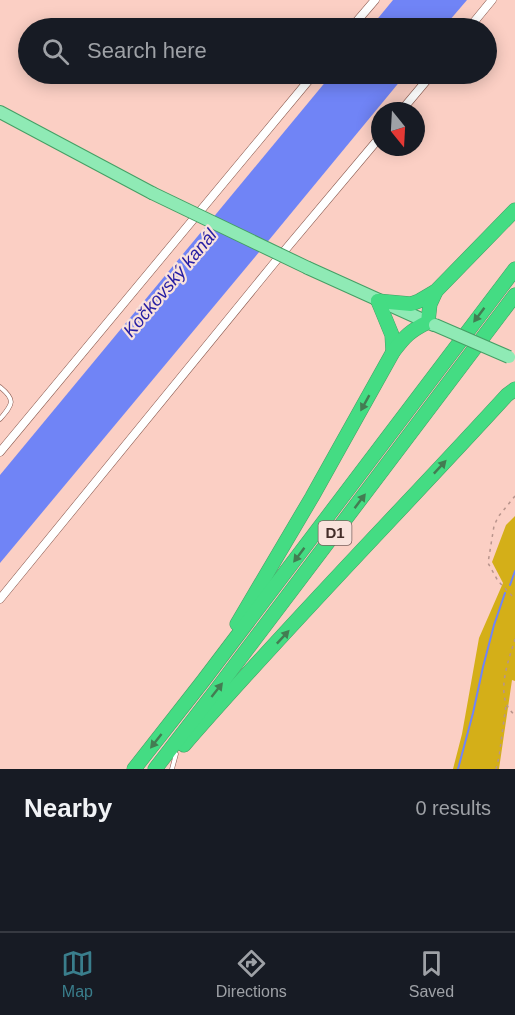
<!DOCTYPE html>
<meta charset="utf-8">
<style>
:root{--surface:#171b24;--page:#242831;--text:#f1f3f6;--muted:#9ea1a6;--line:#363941;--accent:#3a7e8c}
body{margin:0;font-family:Helvetica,sans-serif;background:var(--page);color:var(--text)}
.compass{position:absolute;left:371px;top:102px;width:54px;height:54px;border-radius:50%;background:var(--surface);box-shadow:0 3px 15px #0003;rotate:162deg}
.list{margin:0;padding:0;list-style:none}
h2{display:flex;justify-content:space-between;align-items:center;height:78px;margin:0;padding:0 24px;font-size:26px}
h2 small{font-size:20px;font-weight:400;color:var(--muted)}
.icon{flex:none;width:33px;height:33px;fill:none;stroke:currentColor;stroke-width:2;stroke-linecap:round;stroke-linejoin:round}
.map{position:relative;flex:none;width:515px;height:769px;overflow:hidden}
.search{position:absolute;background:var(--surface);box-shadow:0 3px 15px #0003;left:18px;right:18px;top:18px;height:66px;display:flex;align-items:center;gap:15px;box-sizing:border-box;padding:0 21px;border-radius:33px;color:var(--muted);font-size:22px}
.sheet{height:162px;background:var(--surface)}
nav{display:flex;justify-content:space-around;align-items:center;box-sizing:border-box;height:84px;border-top:2px solid var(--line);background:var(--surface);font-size:16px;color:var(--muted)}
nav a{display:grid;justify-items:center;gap:3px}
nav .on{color:var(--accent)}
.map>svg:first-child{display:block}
.green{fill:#d4af18}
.water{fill:#7084f6}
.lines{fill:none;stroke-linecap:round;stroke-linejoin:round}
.stream{stroke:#7084f6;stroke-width:2}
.lane-casing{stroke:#87574d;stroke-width:5}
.street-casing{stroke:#87574d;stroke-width:9}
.primary-casing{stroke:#449f64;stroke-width:14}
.highway-casing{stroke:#449f64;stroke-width:15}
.path{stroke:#b8948c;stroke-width:1.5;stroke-dasharray:3 4.5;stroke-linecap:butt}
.lane{stroke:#fff;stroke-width:4}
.street{stroke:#fff;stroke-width:8}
.primary{stroke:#8feab5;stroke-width:12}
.highway{stroke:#44dc83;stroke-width:14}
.primary-bridge-casing{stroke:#449f64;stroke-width:14;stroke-linecap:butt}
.primary-bridge{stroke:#8feab5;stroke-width:12}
.oneway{fill:#437c52}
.labels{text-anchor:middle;stroke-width:4.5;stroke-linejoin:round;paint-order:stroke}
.shield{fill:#f9e2dc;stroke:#7a635f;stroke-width:1.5}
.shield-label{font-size:15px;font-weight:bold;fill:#432d29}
.water-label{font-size:18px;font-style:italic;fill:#261da3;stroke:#f9e2dc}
</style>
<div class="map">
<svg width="515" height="769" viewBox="0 0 515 769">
<rect width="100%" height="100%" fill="#fbcfc4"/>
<!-- green -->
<path class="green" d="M515 516V681L512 680 499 769H453L462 734 479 638 503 583 492 562 506 525Z"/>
<!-- water -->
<g class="water">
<path d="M393 0H467L443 28H370Z"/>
<path d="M332 74H406L255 257 0 563V475Z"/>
</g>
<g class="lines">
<!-- stream -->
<g class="stream">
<path d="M510 585 515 571"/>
<path d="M458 769 473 713 483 667 494 625 505 593"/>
</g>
<!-- lane casing -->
<g class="lane-casing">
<g id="lane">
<path d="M0 387C16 400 13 404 0 419"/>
<path d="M172 769 176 754"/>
</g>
</g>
<!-- street casing -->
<g class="street-casing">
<g id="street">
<path d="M351 28 375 0"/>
<path d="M469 28 492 0"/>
<path d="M401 111 432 74"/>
<path d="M0 452 314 74"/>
<path d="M0 599 275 262 380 137"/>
</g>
</g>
<!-- primary casing -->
<g class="primary-casing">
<g id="primary">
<path d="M0 112 152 193"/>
<path d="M308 268 434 325"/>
</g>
</g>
<!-- highway casing -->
<g class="highway-casing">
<g id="highway">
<path d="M378 301 411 304 419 301 436 291 515 210"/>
<path d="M378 301 392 335 393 352"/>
<path d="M237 624 312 497 393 352C405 336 410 331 428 322L430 304 436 291"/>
<path d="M184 745C288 625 400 512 507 395L515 389"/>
<path d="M134 769 203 681 515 269"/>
<path d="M155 769 217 689 515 295"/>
</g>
</g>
<!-- path -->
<g class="path">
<path d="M515 496 498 517 494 526 488 563 498 581 515 599"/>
<path d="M515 639C509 660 493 698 515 715"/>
<path d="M496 769 499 757 506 705"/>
</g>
<!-- lane -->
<use href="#lane" class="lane"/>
<!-- street -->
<use href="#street" class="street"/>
<!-- primary -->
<use href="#primary" class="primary"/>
<!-- highway -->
<use href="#highway" class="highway"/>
<!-- primary-bridge casing -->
<g class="primary-bridge-casing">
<g id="primary-bridge">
<path d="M152 193 308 268"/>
<path d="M435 325 509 357"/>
</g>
</g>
<!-- primary-bridge -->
<use href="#primary-bridge" class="primary-bridge"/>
</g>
<!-- one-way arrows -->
<defs><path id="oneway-solid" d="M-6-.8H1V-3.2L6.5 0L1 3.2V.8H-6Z" transform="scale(1.5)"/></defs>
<g class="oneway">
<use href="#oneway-solid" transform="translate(479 315) rotate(127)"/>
<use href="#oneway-solid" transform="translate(365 403) rotate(119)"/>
<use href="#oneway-solid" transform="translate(440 467) rotate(-47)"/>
<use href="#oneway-solid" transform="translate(360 501) rotate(-53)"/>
<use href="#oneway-solid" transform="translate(299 555) rotate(127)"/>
<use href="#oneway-solid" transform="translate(283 637) rotate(-47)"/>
<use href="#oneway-solid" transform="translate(217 690) rotate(-52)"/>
<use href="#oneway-solid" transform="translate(156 741) rotate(128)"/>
</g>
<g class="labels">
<!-- shield labels -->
<rect class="shield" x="318.5" y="521" width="33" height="24" rx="4.5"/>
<g class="shield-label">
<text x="335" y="538">D1</text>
</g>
<!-- water labels -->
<g class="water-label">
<text transform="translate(170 283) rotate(-50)" y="6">Kočkovský kanál</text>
</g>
</g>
</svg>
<svg class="compass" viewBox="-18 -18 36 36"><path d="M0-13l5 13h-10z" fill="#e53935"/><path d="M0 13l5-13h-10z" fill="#9ea1a6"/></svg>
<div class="search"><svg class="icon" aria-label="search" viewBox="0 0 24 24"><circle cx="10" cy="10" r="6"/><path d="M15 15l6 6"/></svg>Search here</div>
</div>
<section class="sheet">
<h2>Nearby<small>0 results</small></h2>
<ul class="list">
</ul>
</section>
<nav>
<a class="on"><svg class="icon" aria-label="map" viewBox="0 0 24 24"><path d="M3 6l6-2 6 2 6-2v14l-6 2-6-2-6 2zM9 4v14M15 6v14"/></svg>Map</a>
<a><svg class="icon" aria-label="directions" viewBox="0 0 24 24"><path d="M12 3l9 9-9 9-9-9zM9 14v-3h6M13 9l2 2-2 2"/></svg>Directions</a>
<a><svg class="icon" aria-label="saved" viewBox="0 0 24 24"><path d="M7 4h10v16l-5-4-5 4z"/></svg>Saved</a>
</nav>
